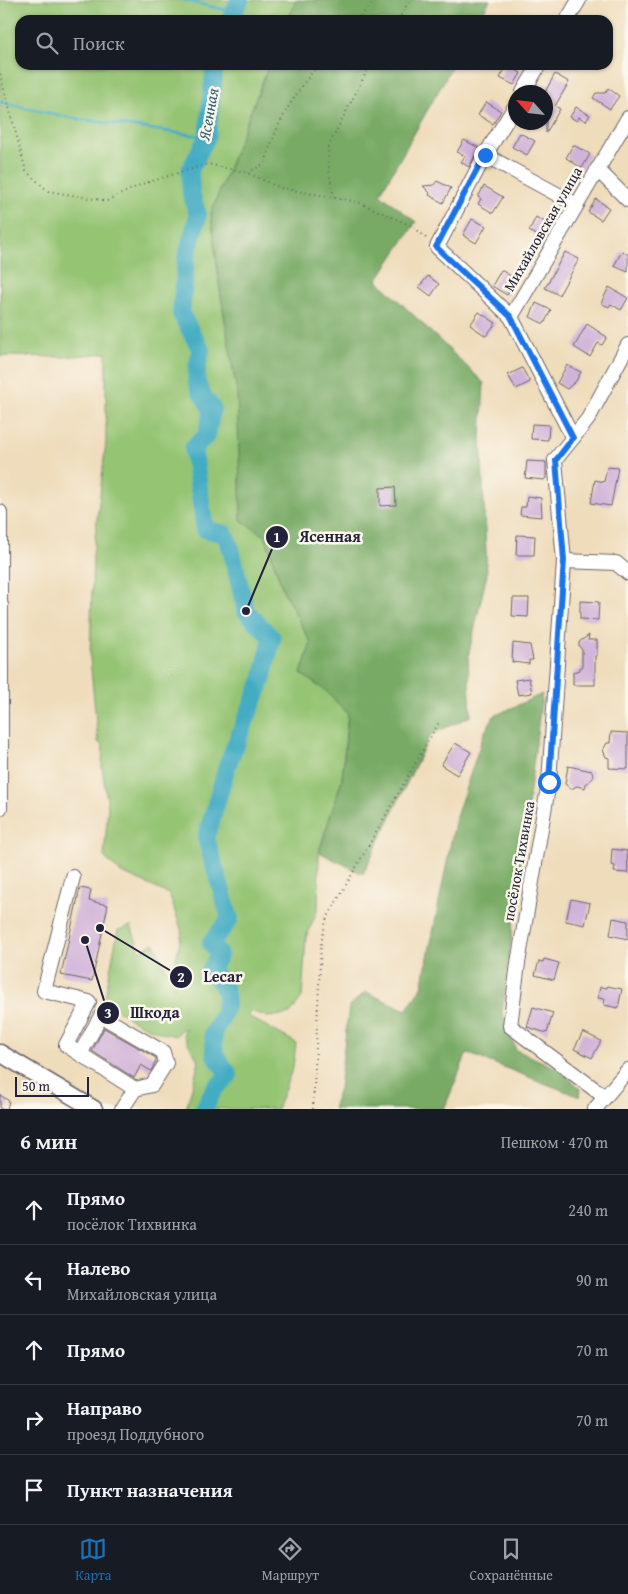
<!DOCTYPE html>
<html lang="ru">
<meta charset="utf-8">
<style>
:root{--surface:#171b24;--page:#242831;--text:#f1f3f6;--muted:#9ea1a6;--line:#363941;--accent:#1f6fb2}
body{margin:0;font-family:"Gentium Book Plus",serif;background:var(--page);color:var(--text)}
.compass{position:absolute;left:508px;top:85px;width:45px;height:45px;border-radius:50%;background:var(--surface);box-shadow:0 1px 4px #0004;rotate:297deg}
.scale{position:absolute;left:15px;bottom:12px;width:74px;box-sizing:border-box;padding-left:5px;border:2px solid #22223b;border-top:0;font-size:14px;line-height:18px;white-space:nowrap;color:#22223b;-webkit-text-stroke:4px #fbf7ec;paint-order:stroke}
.stop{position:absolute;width:15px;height:15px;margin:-11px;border:4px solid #1a73e8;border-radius:50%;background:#fff}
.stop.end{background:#1a73e8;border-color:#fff;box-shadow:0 1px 5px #0008}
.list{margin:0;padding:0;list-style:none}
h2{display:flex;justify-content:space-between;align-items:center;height:65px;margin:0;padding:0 20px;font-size:21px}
h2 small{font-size:16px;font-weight:400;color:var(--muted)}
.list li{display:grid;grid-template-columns:32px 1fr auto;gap:15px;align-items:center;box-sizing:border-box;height:70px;padding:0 20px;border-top:1px solid var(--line)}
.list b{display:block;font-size:19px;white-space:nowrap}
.list p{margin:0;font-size:16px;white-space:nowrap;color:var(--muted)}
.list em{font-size:16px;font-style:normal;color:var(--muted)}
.icon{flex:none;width:28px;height:28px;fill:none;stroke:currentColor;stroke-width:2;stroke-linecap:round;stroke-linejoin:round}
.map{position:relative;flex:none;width:628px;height:1109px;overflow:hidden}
.search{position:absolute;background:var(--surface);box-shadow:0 1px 4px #0004;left:15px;right:15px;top:15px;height:55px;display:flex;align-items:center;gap:12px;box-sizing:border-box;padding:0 18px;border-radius:15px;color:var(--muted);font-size:19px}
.sheet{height:415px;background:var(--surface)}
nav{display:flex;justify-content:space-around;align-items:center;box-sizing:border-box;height:70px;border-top:1px solid var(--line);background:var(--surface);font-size:14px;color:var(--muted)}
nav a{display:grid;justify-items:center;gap:2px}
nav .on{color:var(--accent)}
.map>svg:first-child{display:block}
.green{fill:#95c473;stroke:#5c7357}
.forest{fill:#78aa65;stroke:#4d6650}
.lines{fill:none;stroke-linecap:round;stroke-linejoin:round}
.stream{stroke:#43acc3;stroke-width:3}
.river{stroke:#43acc3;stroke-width:18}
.building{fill:#d1b3d9}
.minor-casing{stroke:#6a6368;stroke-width:16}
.major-casing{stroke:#6a6368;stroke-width:19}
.path{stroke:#6a6368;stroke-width:2;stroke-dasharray:1 4;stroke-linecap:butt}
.minor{stroke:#fff;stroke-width:14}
.major{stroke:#fff;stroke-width:16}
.route{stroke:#1a73e8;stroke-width:6}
.labels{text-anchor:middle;stroke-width:5;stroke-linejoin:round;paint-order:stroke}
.street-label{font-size:15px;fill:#22223b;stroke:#fbf7ec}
.water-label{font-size:16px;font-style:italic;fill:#2f5971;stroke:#fbf7ec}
.leader{fill:none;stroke:#22223b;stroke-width:2}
.callout-dot{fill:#22223b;stroke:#fbf7ec;stroke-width:2}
.mark-label{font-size:15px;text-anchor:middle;font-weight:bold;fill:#fff}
.callout-label{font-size:16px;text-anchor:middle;font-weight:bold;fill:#22223b;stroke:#fbf7ec;stroke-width:5;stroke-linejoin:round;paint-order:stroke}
</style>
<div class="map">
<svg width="628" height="1109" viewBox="0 0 628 1109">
<rect width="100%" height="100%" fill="#fbf7ec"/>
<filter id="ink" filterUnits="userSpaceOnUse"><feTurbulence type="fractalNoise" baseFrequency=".02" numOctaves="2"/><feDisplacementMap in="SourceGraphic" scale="10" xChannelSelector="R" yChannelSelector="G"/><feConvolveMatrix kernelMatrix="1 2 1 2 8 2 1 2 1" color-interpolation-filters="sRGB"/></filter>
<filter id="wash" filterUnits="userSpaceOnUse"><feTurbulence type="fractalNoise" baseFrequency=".0096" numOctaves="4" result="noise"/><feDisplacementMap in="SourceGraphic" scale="20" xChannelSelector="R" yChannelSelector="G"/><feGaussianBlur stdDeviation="1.12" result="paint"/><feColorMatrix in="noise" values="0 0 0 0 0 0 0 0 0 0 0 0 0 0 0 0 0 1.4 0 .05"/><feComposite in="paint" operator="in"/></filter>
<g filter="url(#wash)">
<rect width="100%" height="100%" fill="#efdcbb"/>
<!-- green -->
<path class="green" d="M0 0H296L288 20H20V65H269L211 213 220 290 237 392 265 536 283 590 311 643 301 674 326 691 348 713 342 779 319 852 318 909 306 937 302 997 290 1014 268 1017 251 1011 248 1016 296 1043 293 1067 277 1109H186L199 1062 183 1034 186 1029H182L176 1036C152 1032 119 1017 105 996L118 930 131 926 140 951 154 943 175 988 174 968 182 932 169 894 120 872 104 857 108 807 102 767 103 745 98 742 90 658 93 555 106 442V353L63 357 0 356Z"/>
<!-- forest -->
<g class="forest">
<path d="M296 0H490L479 20H288Z"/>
<path d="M269 65H453L380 194 416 222 377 280 484 383 481 437 487 574 468 657 471 716 430 735 363 874 319 852 342 779 348 714 326 691 301 674 311 643 283 590 265 536 241 520 237 392 220 290 211 213Z"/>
<path d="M542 694 502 1013 516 1050 559 1069 581 1089 580 1097 467 1053 444 1109H333L339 1089 349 1006 366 992 406 1010 422 987 456 817 484 733 494 716Z"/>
</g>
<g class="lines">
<!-- stream -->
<g class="stream">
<path d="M183 0 234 12"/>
<path d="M0 102 71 118 207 137"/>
</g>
<!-- river -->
<g class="river">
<path d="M230 20 240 0"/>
<path d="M204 1109 214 1089 229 1075 215 1055 213 1033C228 1010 235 990 210 971L219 955 211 943 230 919 206 838 228 763 262 680 272 638 246 611 231 549 225 534 205 529 193 448 207 435 212 408C193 385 194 379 201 350L181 314 186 259 198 215 191 193 190 170 207 137 215 65"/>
</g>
</g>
<g id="blocks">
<!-- building -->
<g class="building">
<path d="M507 65 521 73 514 85 500 78Z"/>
<path d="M555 74 569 82 555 106 560 109 546 133V90Z"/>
<path d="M608 88 619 96 610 109 593 98 596 93H605Z"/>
<path d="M486 102 501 111 493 124 478 115Z"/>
<path d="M576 107 590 115 586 121 579 117 577 121 570 117Z"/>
<path d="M520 133 535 141 527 155 512 147Z"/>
<path d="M464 140 479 148 469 167 461 162 465 156 457 152Z"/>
<path d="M573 145 590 154 582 168 566 158Z"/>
<path d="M437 181 451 188 443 203 429 195 430 193 423 186 434 185Z"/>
<path d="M484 186 503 197 493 213 478 204 481 199 478 197Z"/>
<path d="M596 199 609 208 601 220 588 212Z"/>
<path d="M536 217 549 224 542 238 529 231Z"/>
<path d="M472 219 486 226 476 243 463 235Z"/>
<path d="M622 251 628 254V272L614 266Z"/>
<path d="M565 252 579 259 559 295 545 288Z"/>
<path d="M501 270 516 279 507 295 492 286Z"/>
<path d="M428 276 439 284 431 296 419 287Z"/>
<path d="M609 287 628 298 621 310 611 304 609 307 602 304V301Z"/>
<path d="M536 303 551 310 544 324 530 317Z"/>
<path d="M479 312 496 323 486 336 470 325Z"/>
<path d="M587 324 607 337 602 345 598 343 590 357 574 347Z"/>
<path d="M567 365 581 372 576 381 567 389 557 383Z"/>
<path d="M522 368 530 382 516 389 508 375Z"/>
<path d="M532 424 549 425 548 440 531 439Z"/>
<path d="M527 461 546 462V478L544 480 525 478Z"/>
<path d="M607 467 618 468 611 506 591 503 595 480 604 482Z"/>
<path d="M395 487 396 505 380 506V488Z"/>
<path d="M527 496 541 498 542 517 520 515 521 507H526Z"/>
<path d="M517 535 535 536 534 555H516Z"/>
<path d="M513 598H529L528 617 512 616Z"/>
<path d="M580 601 599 602 598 620 580 619Z"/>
<path d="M589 635 588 640H597V656H595V685H573V672L580 670V667H582V650L579 646V642Z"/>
<path d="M513 643 530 645 533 660H529V664L512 662Z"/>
<path d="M529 678 532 693 518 695 515 680Z"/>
<path d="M611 732 628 733V769L609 768V758L606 757 603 750 607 743H610Z"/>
<path d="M455 743 471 752 457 775 441 765Z"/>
<path d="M568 766 592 771 593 778 586 784 585 788 577 786 571 789 565 784Z"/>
<path d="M612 849 627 851 628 873 614 872 615 866 611 865Z"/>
<path d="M80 888 91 890 89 901 108 905 92 981 61 975Z"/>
<path d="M571 899 590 903 585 925 566 921Z"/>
<path d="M613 918 628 921V939L610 935Z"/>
<path d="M544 959 559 963 554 980 535 975 539 961 543 962Z"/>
<path d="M607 986 622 989 618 1008 604 1005 605 999 598 998 600 987 607 988Z"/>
<path d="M533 1007 553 1013 547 1033 527 1027Z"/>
<path d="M104 1028 156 1058V1061L151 1071 141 1065 134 1078 92 1051Z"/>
<path d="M583 1032 601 1041 592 1058 574 1049Z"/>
<path d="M0 1095 9 1101 7 1109H0Z"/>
</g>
</g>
</g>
<g filter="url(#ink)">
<use href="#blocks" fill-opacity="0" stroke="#6a6368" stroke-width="1"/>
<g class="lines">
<!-- minor casing -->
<g class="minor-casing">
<g id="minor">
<path d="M567 20 579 0"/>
<path d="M523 92 539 65"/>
<path d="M485 155 575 204"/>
<path d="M597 169 628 200"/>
<path d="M511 317 437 247 485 155 516 105"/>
<path d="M573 438 511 317 628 118"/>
<path d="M0 512V605"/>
<path d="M564 561 616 563 628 573"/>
<path d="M1 605V753"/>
<path d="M0 752V808"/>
<path d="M73 877 44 991 89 1002 66 1045 135 1089"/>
<path d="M80 1054 101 1016 163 1052 166 1063 152 1085 135 1089 122 1109"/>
<path d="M605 1097 510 1026 518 963 549 782 564 561 555 460 588 419 628 345"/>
<path d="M595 1109 628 1070"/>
</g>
</g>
<!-- major casing -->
<g class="major-casing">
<path id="major" d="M0 1053 94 1109"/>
</g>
<!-- path -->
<g class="path">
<path d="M357 20 375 0"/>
<path d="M398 20 410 0"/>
<path d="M0 74 26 171 48 191 107 201 142 184 208 164 248 173 280 188 358 202 414 227 427 239"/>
<path d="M248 173 265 163C276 124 292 97 318 65"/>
<path d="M334 197 329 172 328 147 370 65"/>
<path d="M313 1109 321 944 326 920 439 722"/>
</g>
<!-- minor -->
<use href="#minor" class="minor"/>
<!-- major -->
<use href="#major" class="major"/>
</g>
</g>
<g class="lines" filter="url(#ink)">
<!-- route -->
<path class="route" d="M485 155 436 247 511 317 573 438 556 460 564 560 549 782"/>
</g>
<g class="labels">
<!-- street labels -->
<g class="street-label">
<text transform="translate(543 229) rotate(-60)" y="5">Михайловская улица</text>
<text transform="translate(519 861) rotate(-80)" y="5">посёлок Тихвинка</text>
</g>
<!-- water labels -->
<g class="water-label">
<text transform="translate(208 114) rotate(-80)" y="6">Ясенная</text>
</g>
</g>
<!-- callouts -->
<path class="leader" d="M246 611L277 537M100 928L181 977M85 940L108 1013"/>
<g class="callout-dot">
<circle cx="246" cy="611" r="5"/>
<circle cx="100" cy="928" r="5"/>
<circle cx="85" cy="940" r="5"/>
<circle cx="277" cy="537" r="12"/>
<circle cx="181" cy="977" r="12"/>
<circle cx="108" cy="1013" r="12"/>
</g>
<g class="mark-label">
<text x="277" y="542">1</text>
<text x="181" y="982">2</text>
<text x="108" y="1018">3</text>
</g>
<g class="callout-label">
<text x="330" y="542">Ясенная</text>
<text x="223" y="982">Lecar</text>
<text x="155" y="1018">Шкода</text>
</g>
</svg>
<svg class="compass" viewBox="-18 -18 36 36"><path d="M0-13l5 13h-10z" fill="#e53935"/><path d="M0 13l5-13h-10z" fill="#9ea1a6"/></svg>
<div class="scale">50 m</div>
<div class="stop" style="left:549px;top:782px"></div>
<div class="stop end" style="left:485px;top:155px"></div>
<div class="search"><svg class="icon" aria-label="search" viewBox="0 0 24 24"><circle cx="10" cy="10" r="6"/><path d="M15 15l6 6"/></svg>Поиск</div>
</div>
<section class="sheet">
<h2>6 мин<small>Пешком · 470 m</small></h2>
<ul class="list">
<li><svg class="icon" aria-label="ahead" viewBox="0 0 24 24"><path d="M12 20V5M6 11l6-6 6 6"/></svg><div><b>Прямо</b><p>посёлок Тихвинка</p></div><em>240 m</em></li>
<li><svg class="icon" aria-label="left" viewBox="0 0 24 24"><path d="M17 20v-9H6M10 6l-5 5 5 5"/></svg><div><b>Налево</b><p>Михайловская улица</p></div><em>90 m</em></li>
<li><svg class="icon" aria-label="ahead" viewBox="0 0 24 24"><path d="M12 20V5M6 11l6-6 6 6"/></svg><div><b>Прямо</b></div><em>70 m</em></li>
<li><svg class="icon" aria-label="right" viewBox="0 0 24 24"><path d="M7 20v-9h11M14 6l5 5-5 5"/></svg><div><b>Направо</b><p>проезд Поддубного</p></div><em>70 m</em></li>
<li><svg class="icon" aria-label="arrive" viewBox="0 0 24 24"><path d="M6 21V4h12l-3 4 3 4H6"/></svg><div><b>Пункт назначения</b></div></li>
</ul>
</section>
<nav>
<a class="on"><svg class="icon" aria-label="map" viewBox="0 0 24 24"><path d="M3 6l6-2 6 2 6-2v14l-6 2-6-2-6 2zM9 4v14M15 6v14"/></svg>Карта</a>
<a><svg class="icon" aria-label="directions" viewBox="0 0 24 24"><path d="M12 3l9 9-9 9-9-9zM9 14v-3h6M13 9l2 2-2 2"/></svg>Маршрут</a>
<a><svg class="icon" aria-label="saved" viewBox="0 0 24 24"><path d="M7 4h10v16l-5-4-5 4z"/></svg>Сохранённые</a>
</nav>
